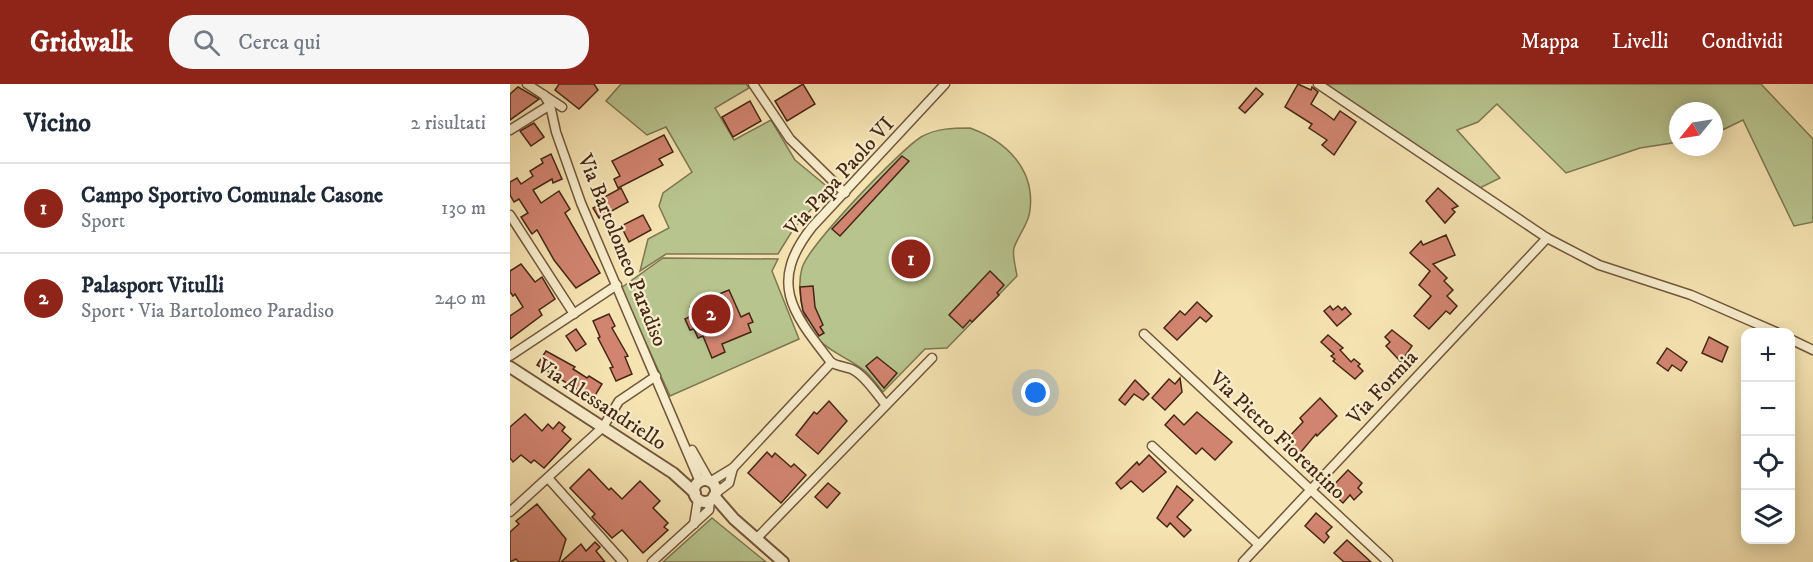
<!DOCTYPE html>
<html lang="it">
<meta charset="utf-8">
<style>
:root{--surface:#fff;--page:#f6f6f7;--text:#1f2937;--muted:#747a83;--line:#e0e1e3;--accent:#8f2418}
body{margin:0;font-family:"IM FELL DW Pica",serif;background:var(--page);color:var(--text)}
.controls{position:absolute;right:18px;bottom:18px;display:grid;overflow:hidden;border-radius:12px;box-shadow:0 3px 15px #0003}
.controls button{width:54px;height:54px;display:grid;place-items:center;padding:0;border:0;border-bottom:2px solid var(--line);background:var(--surface);color:var(--text);font:30px sans-serif}
.compass{position:absolute;left:1159px;top:18px;width:54px;height:54px;border-radius:50%;background:var(--surface);box-shadow:0 3px 15px #0003;rotate:240deg}
.you{position:absolute;left:526px;top:309px;width:21px;height:21px;margin:-15px;border:4px solid #fff;border-radius:50%;background:#1a73e8;box-shadow:0 0 0 9px #1a73e833}
.badge{display:grid;place-items:center;width:39px;height:39px;border-radius:50%;background:var(--accent);color:#fff;font-size:20px;font-weight:700}
.pin{position:absolute;translate:-50% -50%;border:3px solid #fff;box-shadow:0 2px 6px #0006}
.list{margin:0;padding:0;list-style:none}
h2{display:flex;justify-content:space-between;align-items:center;height:78px;margin:0;padding:0 24px;font-size:26px}
h2 small{font-size:20px;font-weight:400;color:var(--muted)}
.list li{display:grid;grid-template-columns:39px 1fr auto;gap:18px;align-items:center;box-sizing:border-box;height:90px;padding:0 24px;border-top:2px solid var(--line)}
.list b{display:block;font-size:22px;white-space:nowrap}
.list p{margin:0;font-size:20px;white-space:nowrap;color:var(--muted)}
.list em{font-size:20px;font-style:normal;color:var(--muted)}
.icon{flex:none;width:33px;height:33px;fill:none;stroke:currentColor;stroke-width:2;stroke-linecap:round;stroke-linejoin:round}
.map{position:relative;flex:none;width:1303px;height:478px;overflow:hidden}
header{display:flex;align-items:center;gap:36px;box-sizing:border-box;height:84px;padding:0 30px;background:var(--accent);color:#fff}
header strong{font-size:28px}
nav{display:flex;gap:33px;margin-inline-start:auto;font-size:21px}
.search{width:420px;height:54px;background:var(--page);display:flex;align-items:center;gap:15px;box-sizing:border-box;padding:0 21px;border-radius:24px;color:var(--muted);font-size:22px}
main{display:flex}
aside{flex:1;background:var(--surface)}
.map>svg:first-child{display:block}
.green{fill:#b8c48e;stroke:#7f7652;stroke-width:1.5}
.building{fill:#d18470;stroke:#462715;stroke-width:1.5}
.lines{fill:none;stroke-linecap:round;stroke-linejoin:round}
.minor-casing{stroke:#72563c;stroke-width:11}
.tertiary-casing{stroke:#72563c;stroke-width:14}
.minor{stroke:#f8edcc;stroke-width:8}
.tertiary{stroke:#f8edcc;stroke-width:10}
.labels{text-anchor:middle;stroke-width:4.5;stroke-linejoin:round;paint-order:stroke}
.street-label{font-size:21px;fill:#462715;stroke:#f8edcc}
</style>
<header>
<strong>Gridwalk</strong>
<div class="search"><svg class="icon" aria-label="search" viewBox="0 0 24 24"><circle cx="10" cy="10" r="6"/><path d="M15 15l6 6"/></svg>Cerca qui</div>
<nav><a>Mappa</a><a>Livelli</a><a>Condividi</a></nav>
</header>
<main>
<aside>
<h2>Vicino<small>2 risultati</small></h2>
<ul class="list">
<li><span class="badge">1</span><div><b>Campo Sportivo Comunale Casone</b><p>Sport</p></div><em>130 m</em></li>
<li><span class="badge">2</span><div><b>Palasport Vitulli</b><p>Sport · Via Bartolomeo Paradiso</p></div><em>240 m</em></li>
</ul>
</aside>
<div class="map">
<svg width="1303" height="478" viewBox="0 0 1303 478">
<rect width="100%" height="100%" fill="#f5e3b1"/>
<filter id="stains"><feTurbulence type="fractalNoise" baseFrequency=".00333" numOctaves="4"/><feColorMatrix values="0 0 0 0 .2 0 0 0 0 .09 0 0 0 0 .02 0 0 0 .5 -.17"/></filter>
<radialGradient id="worn" r=".72"><stop offset=".6" stop-color="#630" stop-opacity="0"/><stop offset="1" stop-color="#630" stop-opacity=".3"/></radialGradient>
<!-- green -->
<g class="green">
<path d="M111 0H236L239 4 205 24 224 56 261 36 285 76 320 105 284 144 268 170H156L130 187 138 155 159 144 149 122 153 109 182 88 156 43 137 51 96 17Z"/>
<path d="M816 0H1251L1303 55V138L1284 142 1233 36 1204 50V27H1168V58L1130 64 1056 89 987 20 968 38 947 46 990 94 968 105Z"/>
<path d="M460 44C496 57 525 85 520 126 519 140 508 151 504 164 502 172 506 184 507 192L437 264 415 265 373 308C367 301 362 293 355 287 329 267 306 266 294 230 290 217 288 198 292 184 299 161 389 67 411 53 427 44 443 44 460 44Z"/>
<path d="M153 174 268 175 262 187 289 255 160 312 111 204Z"/>
<path d="M202 434 256 478H153Z"/>
</g>
<!-- building -->
<g class="building">
<path d="M49 0H84L88 6 69 25 45 6Z"/>
<path d="M293 0 305 20 277 37 265 17Z"/>
<path d="M788 0 801 6 802 3 808 8 801 20 816 30 824 36 830 27 846 38 824 71 812 61 817 56 799 44 802 40 775 23Z"/>
<path d="M8 3 29 15 0 36V10Z"/>
<path d="M746 4 753 10 735 29 729 24Z"/>
<path d="M240 17 251 37 223 53 212 33Z"/>
<path d="M24 39 34 53 21 62 10 47Z"/>
<path d="M154 51 163 68 149 75 153 81 108 104 104 95 110 92 102 77Z"/>
<path d="M41 70 52 95 43 99 42 95 23 106 31 119 49 107 60 125 55 129 90 189 66 204 44 176 27 146 22 150 20 147 11 133 18 129 9 115 4 118 0 111V98L7 94 11 100 23 92 20 87 33 79 31 75Z"/>
<path d="M392 72 399 77 330 152 322 145Z"/>
<path d="M111 104 118 118 89 134 83 124 87 122 85 118Z"/>
<path d="M928 104 948 122 942 125 945 128 935 139 916 117Z"/>
<path d="M133 131 141 146 119 158 111 142Z"/>
<path d="M936 151 945 171 923 180 937 194 934 197 943 206 937 212 947 222 940 230 936 227 919 245 904 232 921 212 909 201 920 187 900 169 911 157 913 161Z"/>
<path d="M11 180 25 198 32 193 45 215 29 226 32 231 0 255V232L13 223 5 210 3 212 0 208V187Z"/>
<path d="M480 187 494 201 487 209 489 211 462 238 460 236 453 244 439 231Z"/>
<path d="M303 202 305 223 313 241 310 243 314 249 309 252 293 227 291 216 290 203Z"/>
<path d="M219 206 231 233 239 229 243 238 238 240 241 248 212 260 215 268 202 274 193 252 188 254 184 245 180 246 175 235 183 231 180 223 182 221Z"/>
<path d="M687 218 702 232 696 238 690 233 667 256 654 244 670 227 675 231Z"/>
<path d="M820 222 823 226 828 222 832 226 835 223 841 230 827 242 814 227Z"/>
<path d="M99 230 105 242 102 244 118 272 115 273 122 290 106 297 100 284 103 283 88 254 90 253 83 237Z"/>
<path d="M66 245 76 260 66 267 56 252Z"/>
<path d="M882 246 902 262 891 278 876 262 880 258 875 253Z"/>
<path d="M818 251 833 264 830 266 841 278 844 275 850 280 848 282 853 287 845 295 823 277 825 275 821 272 824 270 811 258Z"/>
<path d="M1199 253 1218 263 1212 278 1192 269Z"/>
<path d="M1157 264 1177 278 1171 287 1162 281 1158 287 1147 279Z"/>
<path d="M36 267 65 283 63 285 77 294 79 292 92 300 83 315 27 281Z"/>
<path d="M367 273 387 289 374 304 356 282Z"/>
<path d="M670 294 672 308 655 326 642 314 659 295 665 300Z"/>
<path d="M625 296 639 310 633 316 624 310 615 321 609 316Z"/>
<path d="M810 314 827 332 807 352 806 350 785 375 779 369 782 366 774 358 793 338 790 334Z"/>
<path d="M319 317 337 337 308 370 286 351 304 328 307 330Z"/>
<path d="M687 328 722 358 705 376 692 364 686 370 655 341 664 331 674 341Z"/>
<path d="M15 330 32 347 38 340 43 345 49 338 55 343 52 347 61 355 34 384 24 376 21 379 11 371 3 378 0 374V343Z"/>
<path d="M257 368 262 373 265 369 281 383 284 380 296 391 271 419 238 389Z"/>
<path d="M639 371 656 388 633 408 621 397 611 405 606 399 627 378 629 381Z"/>
<path d="M79 385 99 406 101 404 112 415 130 397 150 417 143 424 158 439 154 443 158 446 133 469 112 446 102 454 82 433 85 430 60 404Z"/>
<path d="M838 386 852 399 848 404 852 408 844 416 840 411 833 419 819 406Z"/>
<path d="M318 399 330 409 317 424 305 413Z"/>
<path d="M667 402 683 416 667 433 681 446 674 453 660 439 657 443 647 434Z"/>
<path d="M27 420 56 455 49 478H9L6 475 0 478V448L9 440 6 437Z"/>
<path d="M806 429 822 443 816 449 819 453 814 459 795 442Z"/>
<path d="M837 456 861 478H834L824 469Z"/>
<path d="M85 458 90 463 86 467 95 478H51L71 460 76 467Z"/>
</g>
<g class="lines">
<!-- minor casing -->
<g class="minor-casing">
<g id="minor">
<path d="M17 0 52 23"/>
<path d="M243 0 280 55 335 109"/>
<path d="M808 0 1037 154 1089 181 1181 211 1268 249"/>
<path d="M34 11 40 21 46 48 71 119 190 398"/>
<path d="M0 46 40 21"/>
<path d="M0 131 64 230"/>
<path d="M634 250 878 478"/>
<path d="M1280 255 1303 266"/>
<path d="M0 272 107 201"/>
<path d="M376 321C367 311 357 294 345 287 338 282 325 283 320 277 282 228 258 199 302 143L435 0"/>
<path d="M642 362 749 461"/>
<path d="M182 366 200 398 223 384 321 279"/>
<path d="M38 394 113 478"/>
<path d="M206 409 219 399 223 384"/>
<path d="M0 428 93 343 109 317 146 292"/>
<path d="M184 440 188 415"/>
<path d="M247 454 422 274"/>
<path d="M142 478 199 426 200 417"/>
<path d="M733 478 1037 154"/>
</g>
</g>
<!-- tertiary casing -->
<g class="tertiary-casing">
<g id="tertiary">
<path d="M0 283 163 389 185 409"/>
<circle cx="195" cy="407" r="11"/>
<path d="M204 412 224 435 273 478"/>
</g>
</g>
<!-- minor -->
<use href="#minor" class="minor"/>
<!-- tertiary -->
<use href="#tertiary" class="tertiary"/>
</g>
<g class="labels">
<!-- street labels -->
<g class="street-label">
<text transform="translate(329 92) rotate(-48)" y="7">Via Papa Paolo VI</text>
<text transform="translate(113 166) rotate(68)" y="7">Via Bartolomeo Paradiso</text>
<text transform="translate(872 303) rotate(-47)" y="7">Via Formia</text>
<text transform="translate(92 320) rotate(33)" y="7">Via Alessandriello</text>
<text transform="translate(768 351) rotate(43)" y="7">Via Pietro Fiorentino</text>
</g>
</g>
<rect width="100%" height="100%" filter="url(#stains)"/>
<rect width="100%" height="100%" fill="url(#worn)"/>
</svg>
<div class="controls">
<button>+</button>
<button>−</button>
<button><svg class="icon" aria-label="locate" viewBox="0 0 24 24"><circle cx="12" cy="12" r="6"/><path d="M12 2v4M12 18v4M2 12h4M18 12h4"/></svg></button>
<button><svg class="icon" aria-label="layers" viewBox="0 0 24 24"><path d="M12 4l9 5-9 5-9-5zM3 14l9 5 9-5"/></svg></button>
</div>
<svg class="compass" viewBox="-18 -18 36 36"><path d="M0-13l5 13h-10z" fill="#e53935"/><path d="M0 13l5-13h-10z" fill="#747a83"/></svg>
<div class="you"></div>
<div class="pin badge" style="left:401px;top:175px">1</div>
<div class="pin badge" style="left:201px;top:230px">2</div>
</div>
</main>
